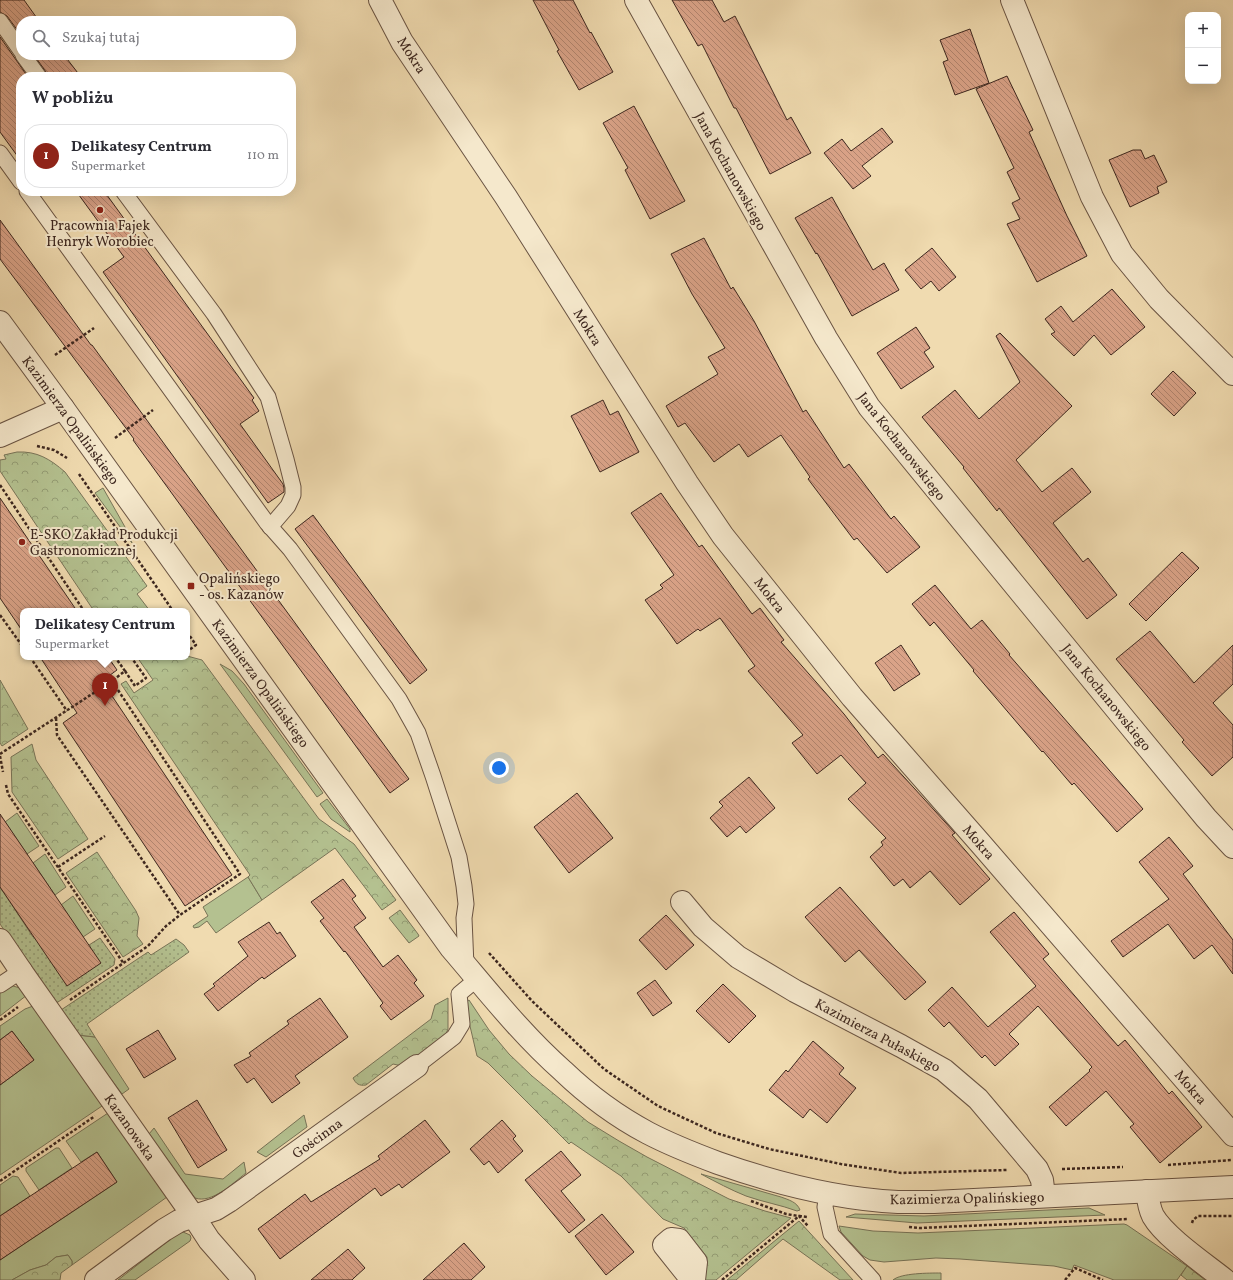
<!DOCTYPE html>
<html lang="pl">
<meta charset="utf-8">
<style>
:root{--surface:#fff;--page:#f2f2f3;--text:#2b2b33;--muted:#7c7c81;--line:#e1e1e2;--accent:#8f2418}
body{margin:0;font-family:Vollkorn,serif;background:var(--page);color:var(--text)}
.controls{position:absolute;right:12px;top:12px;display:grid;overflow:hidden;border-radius:8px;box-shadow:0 4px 16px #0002}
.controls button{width:36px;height:36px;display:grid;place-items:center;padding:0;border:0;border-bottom:1px solid var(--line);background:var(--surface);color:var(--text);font:20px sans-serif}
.you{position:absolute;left:499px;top:768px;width:14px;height:14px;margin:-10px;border:3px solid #fff;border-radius:50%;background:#1a73e8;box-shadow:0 0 0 6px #1a73e833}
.badge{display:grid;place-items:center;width:26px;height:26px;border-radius:50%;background:var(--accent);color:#fff;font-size:13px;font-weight:700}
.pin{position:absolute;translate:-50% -33px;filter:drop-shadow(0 1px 2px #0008)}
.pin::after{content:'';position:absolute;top:21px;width:14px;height:12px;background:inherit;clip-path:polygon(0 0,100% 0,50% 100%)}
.popup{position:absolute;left:20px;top:608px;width:170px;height:52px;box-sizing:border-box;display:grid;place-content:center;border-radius:8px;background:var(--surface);filter:drop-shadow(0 1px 3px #0005);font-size:13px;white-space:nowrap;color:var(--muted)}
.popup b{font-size:15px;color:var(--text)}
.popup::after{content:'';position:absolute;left:50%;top:100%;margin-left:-8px;border:8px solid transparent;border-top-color:var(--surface)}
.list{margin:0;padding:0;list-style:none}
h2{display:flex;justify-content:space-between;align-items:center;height:52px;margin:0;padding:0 16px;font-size:17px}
h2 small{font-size:13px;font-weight:400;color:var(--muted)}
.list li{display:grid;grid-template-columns:26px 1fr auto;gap:12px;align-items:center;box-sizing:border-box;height:64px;margin:0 8px 8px;padding:0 8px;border:1px solid var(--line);border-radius:16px}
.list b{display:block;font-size:15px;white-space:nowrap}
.list p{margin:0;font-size:13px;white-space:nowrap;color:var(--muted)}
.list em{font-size:13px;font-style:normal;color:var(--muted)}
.icon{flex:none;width:22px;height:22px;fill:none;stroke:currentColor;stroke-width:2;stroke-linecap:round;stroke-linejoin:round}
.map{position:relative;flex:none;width:1233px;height:1280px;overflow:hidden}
.search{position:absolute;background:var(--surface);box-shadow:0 4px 16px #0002;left:16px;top:16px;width:280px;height:44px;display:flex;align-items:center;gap:10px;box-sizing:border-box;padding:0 14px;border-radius:16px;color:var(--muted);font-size:15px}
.panel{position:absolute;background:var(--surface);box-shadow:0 4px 16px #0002;left:16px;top:72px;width:280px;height:124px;border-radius:16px}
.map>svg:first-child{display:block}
.grass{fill:#b4c190;stroke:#787458}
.forest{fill:url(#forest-crowns);stroke:#787458}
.garden{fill:url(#garden-dots);stroke:#787458}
.building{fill:url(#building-back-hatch);stroke:#3d271f}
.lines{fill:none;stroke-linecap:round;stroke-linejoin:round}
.service-casing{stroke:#6a5443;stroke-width:17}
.pedestrian-casing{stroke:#6a5443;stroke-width:24}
.minor-casing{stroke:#6a5443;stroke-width:24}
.tertiary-casing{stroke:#6a5443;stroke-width:24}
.path{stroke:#3d271f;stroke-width:2.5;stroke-dasharray:3 2;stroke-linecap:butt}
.service{stroke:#f5e8cc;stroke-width:15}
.pedestrian{stroke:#f5e8cc;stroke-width:22}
.minor{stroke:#f5e8cc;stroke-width:22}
.tertiary{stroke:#f5e8cc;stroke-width:22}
.poi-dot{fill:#8f2418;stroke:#f5e8cc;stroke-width:1.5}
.labels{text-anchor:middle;stroke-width:4;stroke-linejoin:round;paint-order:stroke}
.street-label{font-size:14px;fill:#3d271f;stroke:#f5e8cc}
.poi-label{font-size:14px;fill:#3d271f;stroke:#f5e8cc;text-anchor:start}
</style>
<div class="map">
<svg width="1233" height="1280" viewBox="0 0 1233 1280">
<defs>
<pattern id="forest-crowns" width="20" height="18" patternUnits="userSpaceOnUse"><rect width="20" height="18" fill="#b4c190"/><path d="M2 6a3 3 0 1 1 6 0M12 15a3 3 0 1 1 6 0" fill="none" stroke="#949d75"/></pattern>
<pattern id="garden-dots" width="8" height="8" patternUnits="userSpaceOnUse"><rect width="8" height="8" fill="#b4c190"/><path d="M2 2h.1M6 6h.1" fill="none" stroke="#949d75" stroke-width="1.8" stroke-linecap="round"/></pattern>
<pattern id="building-back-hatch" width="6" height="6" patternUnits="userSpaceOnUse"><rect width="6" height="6" fill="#daa388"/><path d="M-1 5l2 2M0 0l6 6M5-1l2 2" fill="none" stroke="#b2856f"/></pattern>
</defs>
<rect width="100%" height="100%" fill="#f0dbb0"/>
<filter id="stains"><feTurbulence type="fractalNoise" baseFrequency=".005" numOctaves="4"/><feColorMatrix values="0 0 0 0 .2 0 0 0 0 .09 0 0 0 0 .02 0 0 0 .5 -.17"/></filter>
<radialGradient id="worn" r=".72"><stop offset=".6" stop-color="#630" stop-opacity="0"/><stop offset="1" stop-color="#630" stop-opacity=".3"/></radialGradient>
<!-- grass -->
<g class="grass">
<path d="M103 488 125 527 132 543 95 493Z"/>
<path d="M220 664 232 671 244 684 323 793 317 797Z"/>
<path d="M327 799 350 829V832L331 819 320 804Z"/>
<path d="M17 813 39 846 27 854 5 822Z"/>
<path d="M45 854 66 887 55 895 33 863Z"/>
<path d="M248 877 262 900 216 933 207 921 199 927 194 928 193 926 208 916 203 907Z"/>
<path d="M73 896 95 929 83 937 61 905Z"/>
<path d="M13 986 20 988 27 995 0 1016V992Z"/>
<path d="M33 1006 105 1104 0 1175V1085L34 1060 12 1031 0 1040V1026L25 1009Z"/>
<path d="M78 1035 95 1037 129 1089 122 1094Z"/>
<path d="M111 1111 167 1197 72 1265V1261L68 1255 56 1257 46 1265 30 1270 12 1280H0V1260L117 1182 97 1152 81 1162 66 1141Z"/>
<path d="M304 1115 307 1127 266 1157 257 1152Z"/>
<path d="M154 1128 185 1174 223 1179 244 1162 246 1173C233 1183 212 1204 195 1198L149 1134Z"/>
<path d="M56 1148H59L72 1168 39 1190 26 1171V1168Z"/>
<path d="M701 1174 781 1197C789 1200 797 1202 800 1210L797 1211C781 1205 763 1202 746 1196 731 1190 716 1182 701 1174Z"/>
<path d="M13 1176 18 1177 30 1196 0 1216V1185Z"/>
<path d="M1089 1208 1105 1215 917 1223 846 1217 855 1214 924 1216Z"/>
<path d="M1124 1224 1127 1225 1187 1266 1177 1280H1114L1074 1265 1072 1270 1054 1266 960 1259 936 1258 884 1262 870 1260 863 1256 841 1232 839 1226 873 1231 918 1233Z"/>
<path d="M183 1232 190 1235 191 1238 190 1241 135 1280H118L177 1234Z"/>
<path d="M941 1273V1280H893C901 1273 929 1273 941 1273Z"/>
</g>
<!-- forest -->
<g class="forest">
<path d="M17 452C37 451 50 459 65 472L147 586 137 594 150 611H94L0 471V460L6 459 4 455Z"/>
<path d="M187 656 202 660 319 819 354 844 396 900 382 910 335 848 262 900 248 877 250 875 121 684 126 681 134 693 153 680 137 657Z"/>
<path d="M0 680 28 729 2 746 0 743Z"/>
<path d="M32 744 36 760 88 839 58 859 12 792 11 757Z"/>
<path d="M97 852 136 911 139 918 137 936 143 944 123 957 66 873Z"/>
<path d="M400 910 418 934 419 936 409 943 389 918Z"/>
<path d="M448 998V1029L445 1036 407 1066H402L393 1064 366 1085C359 1086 356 1084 353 1078L431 1019 435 1005Z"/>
<path d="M469 1000 489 1030 509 1054 532 1076 588 1122 619 1141 647 1157 729 1199 765 1211 791 1218 716 1280H705L707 1257 684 1228 663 1219 621 1176 571 1142 569 1144 488 1063 477 1056 466 1009V1002Z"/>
<path d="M799 1221 853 1280H840L783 1239 736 1280H727Z"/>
<path d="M68 1255 72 1261V1265L61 1273 60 1280H12L30 1270 46 1265 56 1257Z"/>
<path d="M1187 1266 1205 1280H1187L1181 1275Z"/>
</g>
<!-- garden -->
<g class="garden">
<path d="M0 887 33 937 37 935 89 945 100 938 115 959 114 965 55 1004 0 924Z"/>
<path d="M176 939 184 945 189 952 87 1024 95 1037 78 1035 61 1010 148 952 151 955Z"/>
</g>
<!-- building -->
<g class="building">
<path d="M0 0H24L39 21H21V35L7 16 0 12Z"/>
<path d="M533 0H573L590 33 591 32 613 72 579 90 557 51 559 50Z"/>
<path d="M672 0H712L724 22 735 16 787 120 791 117 811 153 770 174 736 108H734L702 44 698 46Z"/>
<path d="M970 29 989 83 955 95 943 62 948 60 940 40Z"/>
<path d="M0 37 28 77H21V161L0 132Z"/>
<path d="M34 55H64L81 77H48L46 72Z"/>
<path d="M1007 76 1033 130 1029 132 1067 216 1087 256 1037 282 1007 224 1020 219 1012 203 1020 199 1007 172 1014 168 976 89Z"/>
<path d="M634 106 685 201 650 219 625 170 628 168 603 123Z"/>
<path d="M882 128 893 142 862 166 871 176 853 189 824 153 842 139 851 151Z"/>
<path d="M1133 150H1141L1145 159 1154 155 1167 182 1157 187 1159 193 1130 207 1109 160Z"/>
<path d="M76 191H104L254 398 252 400 259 411 240 424 283 484 284 488V492L268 503 103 272 124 257Z"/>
<path d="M832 197 873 270 884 263 899 290 852 316 817 253 816 254 795 218Z"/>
<path d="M0 220 91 345H92L409 779 390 793 133 440 134 439 0 259Z"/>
<path d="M704 238 731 289 733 287 754 321 803 412 806 410 844 468 849 464 891 519 894 516 920 547 887 573 857 538 854 540 808 479 810 477 781 435 748 457 739 444 714 462 685 423 678 427 666 406 718 374 708 357 725 348 692 294 671 254Z"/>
<path d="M932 248 956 277 939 291 931 281 921 289 905 270Z"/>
<path d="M1112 289 1145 327 1111 355 1094 335 1074 356 1051 334 1055 332 1045 319 1061 306 1073 322Z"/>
<path d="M916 327 930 348 924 352 934 367 901 389 877 353Z"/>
<path d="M1000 333 1072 406 1016 460 1042 492 1072 468 1091 492 1053 523 1083 562 1088 558 1117 595 1087 619 999 508 997 511 963 468 964 467 922 417 955 390 979 419 1020 382 996 336Z"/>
<path d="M1173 371 1196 393 1174 416 1151 394Z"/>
<path d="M603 400 610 415 618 411 639 452 600 472 571 416Z"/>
<path d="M661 493 699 547 702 545 752 614 760 608 784 640 781 642 844 714 878 758 883 754 955 833 952 835 990 879 960 905 930 871 910 888 903 879 894 886 870 857 883 845 881 842 886 838 848 799 866 783 841 755 817 774 792 743 803 735 748 671 755 666 720 618 700 631 698 629 677 644 670 634 645 600 663 588 660 585 674 575 631 513Z"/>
<path d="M0 498 77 611H23V632L0 598Z"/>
<path d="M313 515 427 670 410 684 295 529Z"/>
<path d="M1182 552 1199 568 1146 621 1129 604Z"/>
<path d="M935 585 971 629 982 620 1010 654 1009 655 1143 809 1117 832 1074 783 1072 785 1043 751 1042 752 973 671 974 670 934 622 930 626 912 604Z"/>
<path d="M1150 631 1194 683 1233 645V684L1213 703 1233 725V757L1212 776 1182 742 1184 740 1116 659Z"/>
<path d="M901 645 920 674 894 691 875 663Z"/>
<path d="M40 657H108L117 670 102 681 232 875 185 906 63 723 77 713Z"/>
<path d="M749 777 775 808 746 833 740 826 727 837 710 818 723 806 719 802Z"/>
<path d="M577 793 613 838 569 873 534 827Z"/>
<path d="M0 814 101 963 67 986 0 887Z"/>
<path d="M1169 837 1193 866 1183 874 1233 940V974L1212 945 1194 959 1168 924 1123 957 1111 941 1169 899 1139 862Z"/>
<path d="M343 879 356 896 352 899 366 918 354 927 383 967 398 955 417 980 414 983 424 996 391 1020 380 1006 383 1003 345 951 344 952 320 921 324 918 311 902Z"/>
<path d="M840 887 895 949 926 982 905 1000 859 950 845 962 805 917Z"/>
<path d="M1014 912 1049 954 1043 959 1118 1046 1125 1040 1169 1094 1172 1091 1202 1127 1160 1163 1130 1127 1134 1124 1106 1091 1066 1126 1049 1107 1090 1071 1089 1070 1092 1067 1038 1006 1009 1034 1019 1044 995 1066 985 1055 982 1058 949 1022 944 1027 928 1010 952 987 988 1027 1036 986 990 932Z"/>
<path d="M666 915 694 945 666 970 639 940Z"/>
<path d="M269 922 277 934 280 932 296 956 264 979 262 977 218 1011 204 994 215 986 213 984 248 956 238 942Z"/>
<path d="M655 980 672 1003 653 1016 637 993Z"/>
<path d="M723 984 756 1016 729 1043 696 1011Z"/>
<path d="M320 998 348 1037 295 1076 300 1083 272 1103 254 1078 247 1083 234 1065 251 1056 249 1053 289 1024 287 1021Z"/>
<path d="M158 1030 176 1059 144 1078 126 1049Z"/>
<path d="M12 1031 34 1060 0 1085V1040Z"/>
<path d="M813 1041 844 1068 839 1074 856 1088 827 1123 810 1109 803 1118 769 1090 786 1070 788 1072Z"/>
<path d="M197 1100 227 1150 198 1168 168 1118Z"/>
<path d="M425 1120 450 1152 402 1188 399 1184 381 1196 375 1188 280 1259 258 1229 305 1194 311 1202 380 1159 378 1156Z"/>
<path d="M502 1120 516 1136 513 1139 523 1151 498 1173 489 1161 484 1165 470 1149Z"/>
<path d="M561 1151 581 1175 561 1191 585 1220 569 1233 525 1180Z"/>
<path d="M97 1152 117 1182 0 1260V1216Z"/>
<path d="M602 1214 634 1252 606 1275 575 1236Z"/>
<path d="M464 1243 485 1267 471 1280H423Z"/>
<path d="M348 1249 365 1268 355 1277 352 1280H311Z"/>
</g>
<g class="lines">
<!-- service casing -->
<g class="service-casing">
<g id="service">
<path d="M0 21 21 51"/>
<path d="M23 55 39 77"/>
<path d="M0 153 21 182"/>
<path d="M27 191 267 523 290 549 399 699 418 733 433 776 459 857 464 886 466 904 464 918 466 966"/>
<path d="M123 191 214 314 268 397 286 459 293 487V495L288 506 270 527"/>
<path d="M0 985 21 971"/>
<path d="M423 1061 454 1037 462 1024 459 994 477 979"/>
<path d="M827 1193 825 1207 831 1234 873 1280"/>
</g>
</g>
<!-- pedestrian casing -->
<g class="pedestrian-casing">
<path id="pedestrian" d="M0 940 21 971"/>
</g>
<!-- minor casing -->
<g class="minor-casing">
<g id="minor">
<path d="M380 0 402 42 506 197 687 483 723 536 852 697 980 843 1233 1135"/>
<path d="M636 0 826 338 869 407 1126 721 1206 818 1233 847"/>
<path d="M1012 0 1092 197 1122 254 1159 299 1233 374"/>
<path d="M0 436 63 408"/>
<path d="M682 902 703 927 738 957 795 991 901 1046 944 1070 978 1099 1037 1169 1042 1180 1044 1196"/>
<path d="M21 971 194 1217 209 1240 244 1280"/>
<path d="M1147 1191C1148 1200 1149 1208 1153 1216 1165 1237 1205 1264 1225 1280"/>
<path d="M96 1280 164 1230 179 1221 216 1209 229 1201 417 1066"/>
<path d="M692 1280 664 1245 671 1239 679 1240 696 1262 694 1280"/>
</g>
</g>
<!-- tertiary casing -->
<g class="tertiary-casing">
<path id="tertiary" d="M0 322 63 408 451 948C487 990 521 1034 563 1071 588 1095 618 1117 648 1133 671 1145 694 1154 718 1163 775 1183 837 1199 898 1202 910 1202 922 1202 934 1202L1233 1187"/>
</g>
<!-- path -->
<g class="path">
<path d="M103 231 116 223"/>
<path d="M55 355 94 328"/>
<path d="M115 438 153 410"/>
<path d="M37 446 54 450 67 458"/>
<path d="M79 474 173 611"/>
<path d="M0 485 84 611"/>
<path d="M0 615 23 647"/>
<path d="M187 632 196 645 189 650 187 649"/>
<path d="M30 657 67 711"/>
<path d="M125 671 135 686 146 678 131 657"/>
<path d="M56 718 57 735 180 915"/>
<path d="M0 754 112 681 125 671 115 657"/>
<path d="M0 756 3 772"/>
<path d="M6 785 8 794 124 964"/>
<path d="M58 867 105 836"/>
<path d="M489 953 532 1001 604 1069 658 1106 716 1133 769 1149 841 1164 901 1173 1007 1170"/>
<path d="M70 1000 148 946 166 926 180 915 240 874 112 681"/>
<path d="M0 1020 18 1007"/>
<path d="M1168 1165 1231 1160"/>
<path d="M1062 1169 1123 1167"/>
<path d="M0 1181 95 1116"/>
<path d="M751 1201 786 1214 799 1216 808 1226"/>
<path d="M1192 1223 1193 1220 1198 1216H1233"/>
<path d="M909 1227 920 1228 1128 1219"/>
<path d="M722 1280 799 1216 807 1217"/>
<path d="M1065 1280 1075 1268 1103 1280"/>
</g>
<!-- service -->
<use href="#service" class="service"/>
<!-- pedestrian -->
<use href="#pedestrian" class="pedestrian"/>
<!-- minor -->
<use href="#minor" class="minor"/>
<!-- tertiary -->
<use href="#tertiary" class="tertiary"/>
</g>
<!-- markers -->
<g class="poi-dot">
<circle cx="100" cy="210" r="4"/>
<circle cx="22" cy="542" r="4"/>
<rect x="187" y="582" width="8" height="8" rx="2"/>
</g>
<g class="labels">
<!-- street labels -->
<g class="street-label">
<text transform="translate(412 55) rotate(57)" y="5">Mokra</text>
<text transform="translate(731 171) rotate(61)" y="5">Jana Kochanowskiego</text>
<text transform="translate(588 327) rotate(58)" y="5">Mokra</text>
<text transform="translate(71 420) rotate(54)" y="5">Kazimierza Opalińskiego</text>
<text transform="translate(902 446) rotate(52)" y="5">Jana Kochanowskiego</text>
<text transform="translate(770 595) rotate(52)" y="5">Mokra</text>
<text transform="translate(261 683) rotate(54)" y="5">Kazimierza Opalińskiego</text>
<text transform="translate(1107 697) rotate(51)" y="5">Jana Kochanowskiego</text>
<text transform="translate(979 842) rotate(49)" y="5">Mokra</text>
<text transform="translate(878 1035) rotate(28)" y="5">Kazimierza Pułaskiego</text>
<text transform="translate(1191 1087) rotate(49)" y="5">Mokra</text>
<text transform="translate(130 1127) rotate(55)" y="5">Kazanowska</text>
<text transform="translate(317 1138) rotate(-36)" y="5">Gościnna</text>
<text transform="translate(967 1198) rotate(-1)" y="5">Kazimierza Opalińskiego</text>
</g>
<!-- poi labels -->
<g class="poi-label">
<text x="100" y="230" text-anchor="middle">Pracownia Fajek<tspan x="100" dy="16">Henryk Worobiec</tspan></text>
<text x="30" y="539">E-SKO Zakład Produkcji<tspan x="30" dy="16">Gastronomicznej</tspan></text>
<text x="199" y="583">Opalińskiego<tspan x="199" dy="16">- os. Kazanów</tspan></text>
</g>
</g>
<rect width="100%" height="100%" filter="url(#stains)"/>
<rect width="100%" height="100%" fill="url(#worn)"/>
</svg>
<div class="controls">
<button>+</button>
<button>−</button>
</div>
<div class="you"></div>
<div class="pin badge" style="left:105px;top:706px">1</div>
<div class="popup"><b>Delikatesy Centrum</b>Supermarket</div>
<div class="search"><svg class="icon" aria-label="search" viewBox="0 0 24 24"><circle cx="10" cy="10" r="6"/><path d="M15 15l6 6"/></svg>Szukaj tutaj</div>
<section class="panel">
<h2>W pobliżu<small></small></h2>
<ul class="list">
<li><span class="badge">1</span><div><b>Delikatesy Centrum</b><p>Supermarket</p></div><em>110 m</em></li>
</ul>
</section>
</div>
